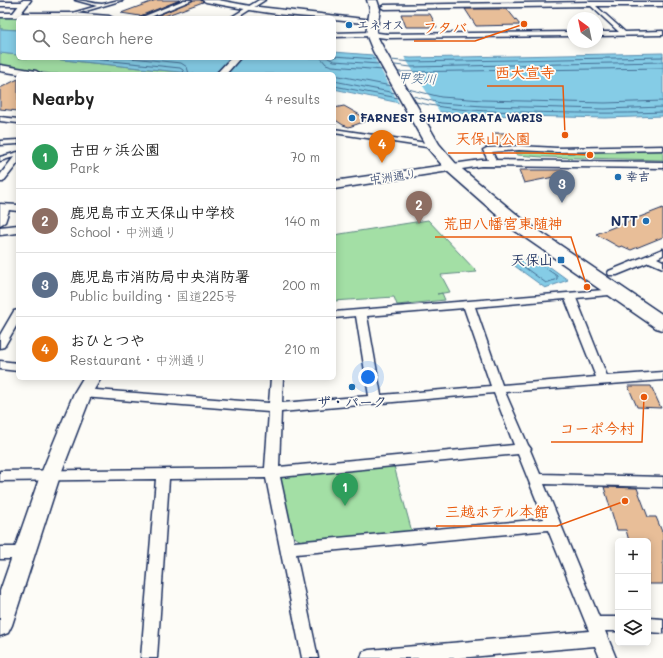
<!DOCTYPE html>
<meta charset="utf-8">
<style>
:root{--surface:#fff;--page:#f6f6f6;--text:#222;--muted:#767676;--line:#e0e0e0;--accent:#1f6fb2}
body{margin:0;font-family:Mali,"Klee One",sans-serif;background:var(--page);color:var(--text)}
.controls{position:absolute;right:12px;bottom:12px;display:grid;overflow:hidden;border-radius:6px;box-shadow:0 2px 10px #0003}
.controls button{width:36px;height:36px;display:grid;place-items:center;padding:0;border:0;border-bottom:1px solid var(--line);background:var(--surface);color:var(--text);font:20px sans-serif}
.compass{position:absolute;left:567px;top:12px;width:36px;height:36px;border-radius:50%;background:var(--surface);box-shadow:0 2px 10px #0003;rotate:327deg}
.you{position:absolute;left:368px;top:377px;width:14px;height:14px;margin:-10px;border:3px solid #fff;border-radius:50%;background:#1a73e8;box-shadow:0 0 0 6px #1a73e833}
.badge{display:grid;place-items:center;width:26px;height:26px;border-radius:50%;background:var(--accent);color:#fff;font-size:13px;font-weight:700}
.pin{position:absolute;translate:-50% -33px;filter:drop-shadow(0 1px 2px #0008)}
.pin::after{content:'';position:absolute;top:21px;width:14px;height:12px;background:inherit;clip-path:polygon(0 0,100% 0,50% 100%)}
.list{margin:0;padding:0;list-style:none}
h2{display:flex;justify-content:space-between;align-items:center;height:52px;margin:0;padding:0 16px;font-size:17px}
h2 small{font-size:13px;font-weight:400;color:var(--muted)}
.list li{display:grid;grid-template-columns:26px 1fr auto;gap:12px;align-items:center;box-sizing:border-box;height:64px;padding:0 16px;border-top:1px solid var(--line)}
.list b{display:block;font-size:15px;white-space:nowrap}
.list p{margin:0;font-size:13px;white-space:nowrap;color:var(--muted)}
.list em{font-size:13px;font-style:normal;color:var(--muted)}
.icon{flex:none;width:22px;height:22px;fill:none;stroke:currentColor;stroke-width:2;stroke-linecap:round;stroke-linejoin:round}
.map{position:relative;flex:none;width:663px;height:658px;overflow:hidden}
.search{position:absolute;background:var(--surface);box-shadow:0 2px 10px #0003;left:16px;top:16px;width:320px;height:44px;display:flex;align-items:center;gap:10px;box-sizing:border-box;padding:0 14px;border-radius:6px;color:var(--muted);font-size:15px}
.panel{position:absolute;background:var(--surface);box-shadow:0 2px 10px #0003;left:16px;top:72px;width:320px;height:308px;border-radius:6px}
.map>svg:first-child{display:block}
.green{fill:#a3dfa5;stroke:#5f8782}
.water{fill:#85cce6;stroke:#5b8db0}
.pier{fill:#fdfcf7}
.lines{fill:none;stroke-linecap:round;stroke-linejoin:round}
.shore{stroke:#456e94;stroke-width:1}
.building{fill:#e8be98;stroke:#1b2f5e}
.street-casing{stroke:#1b2f5e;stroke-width:3}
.secondary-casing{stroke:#1b2f5e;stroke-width:3}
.highway-casing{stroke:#1b2f5e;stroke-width:3}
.street{fill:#fdfcf7;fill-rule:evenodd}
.secondary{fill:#fdfcf7;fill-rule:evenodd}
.highway{fill:#fdfcf7;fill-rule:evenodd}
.poi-dot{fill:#1f6fb2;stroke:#fdfcf7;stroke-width:1.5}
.labels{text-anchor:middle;stroke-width:3.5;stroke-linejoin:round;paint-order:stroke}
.far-poi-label{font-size:12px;font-weight:bold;fill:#1b2f5e;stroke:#fdfcf7;text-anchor:start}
.far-street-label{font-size:12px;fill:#1b2f5e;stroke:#fdfcf7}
.far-water-label{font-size:13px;font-style:italic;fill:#3b5e87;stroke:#fdfcf7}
.poi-label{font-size:14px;font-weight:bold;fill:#1b2f5e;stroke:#fdfcf7;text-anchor:end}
.leader{fill:none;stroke:#e8590c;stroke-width:1.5}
.callout-dot{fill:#e8590c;stroke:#fdfcf7;stroke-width:1.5}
.callout-label{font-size:15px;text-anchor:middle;font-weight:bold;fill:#e8590c;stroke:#fdfcf7;stroke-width:3.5;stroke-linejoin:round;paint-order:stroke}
</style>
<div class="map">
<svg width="663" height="658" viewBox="0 0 663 658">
<rect width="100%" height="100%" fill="#fdfcf7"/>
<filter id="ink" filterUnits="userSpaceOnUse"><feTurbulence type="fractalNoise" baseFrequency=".025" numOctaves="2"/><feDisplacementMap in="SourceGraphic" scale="8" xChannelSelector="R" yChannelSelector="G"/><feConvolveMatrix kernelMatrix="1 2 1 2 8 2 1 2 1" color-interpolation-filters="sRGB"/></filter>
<g filter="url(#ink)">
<!-- green -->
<g class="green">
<path d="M67 16 92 18H18V30L0 29V17Z"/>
<path d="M0 53 18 55V58H45L198 74H52L0 66Z"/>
<path d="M518 150 557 152 663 150V160L542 157 518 155 515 153Z"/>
<path d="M428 220 477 272 441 275 450 292 437 294 442 293 445 300 397 305 394 297 334 301V235Z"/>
<path d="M394 466 412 532 301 541 291 535 280 480 285 475Z"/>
</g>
<!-- water -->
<g class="water">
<path d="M0 29 18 30V55L0 53Z"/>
<path d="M334 52 411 58 663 53V116L605 118 482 115 442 112 334 89V74H198L45 58H334Z"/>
<path d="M535 256 568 280 545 288 512 264Z"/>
</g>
<!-- pier -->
<path class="pier" d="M371 52 403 55 441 114 400 105Z"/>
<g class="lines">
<!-- shore -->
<g class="shore">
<path d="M334 56 376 59"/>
<path d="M83 58 180 68 183 70 184 74"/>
<path d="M131 58 181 63 187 67 189 74"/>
<path d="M321 58 326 64 332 66 383 70"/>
<path d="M328 58 334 61 379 64"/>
<path d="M391 60 411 62 663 57"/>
<path d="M395 65 411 67 663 62"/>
<path d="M398 72 663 68"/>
<path d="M334 75 391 86"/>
<path d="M334 81 395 93"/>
<path d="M334 86 398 98"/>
<path d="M408 89 441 97 483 100 605 103 663 101"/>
<path d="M413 96 440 103 483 106 605 109 663 107"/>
<path d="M416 102C452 111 488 111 525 112 571 113 617 114 663 112"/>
<path d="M535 261 557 276V279L546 283 524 267 525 264Z"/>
</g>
</g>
<!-- building -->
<g class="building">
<path d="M156 0H180L140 16 121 13Z"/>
<path d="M193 0H201L203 2 159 18H152Z"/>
<path d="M465 9H507L520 25 476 26Z"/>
<path d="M401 14H430L437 27H406Z"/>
<path d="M18 79V111L0 109V88Z"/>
<path d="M344 106 369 120 349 127 343 125 334 119V108Z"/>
<path d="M493 133H508L509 145H494Z"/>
<path d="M519 170H563L564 175 524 183Z"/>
<path d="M663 208V237L631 250 622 246 619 247 596 234Z"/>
<path d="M628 386H651L661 408 637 407Z"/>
<path d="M604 487 637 488 648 517H656L663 534V584H648V541H629L626 530H617Z"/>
</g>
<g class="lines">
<!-- street casing -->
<g class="street-casing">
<g id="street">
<path d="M75 0C84 0 94 4 102 4 109 3 115 0 123 0L69 16V14L97 6Z"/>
<path d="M184 0H192L148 18H140Z"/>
<path d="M259 0H265L237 18H230Z"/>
<path d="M0 2H24L27 4 24 6H0Z"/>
<path d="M591 2H663V6H596L625 32 663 31V35L597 36V32H619L591 6 384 9 381 7 384 5Z"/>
<path d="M573 32V36L386 38 383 36 386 34Z"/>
<path d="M0 117 18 119V123L0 121Z"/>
<path d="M334 129 433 144 437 146 433 148 334 133Z"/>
<path d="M18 140V144L0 145V141Z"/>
<path d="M519 146 557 148 663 146V150L557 152 519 150 492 152 497 162 493 164 489 162 483 150 487 148Z"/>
<path d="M18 152V163L3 182H0V175L14 157 0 161V157Z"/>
<path d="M0 204 18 205V211L9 210 5 222 0 225Z"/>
<path d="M663 249V255L657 258 663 261V268L649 262 617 275H609L608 273 609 271Z"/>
<path d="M616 289 621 292 620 294 576 298 607 376 663 372V380L505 392 528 445 531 449 530 450 540 474 663 477V487L544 484 599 617H618V631H605L616 658H600L595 646 459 658H361L363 652 369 650 589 631 548 530 296 554 318 658H302L266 478 169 479 157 658H141L156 479 0 481V471L265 468 269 412 83 397 79 396 77 393 79 390 83 389 269 403 271 378H283L282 403 369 396 356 316 334 318V312ZM565 299 596 377 502 385 475 307ZM464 308 491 386 381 395 367 316ZM494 393 514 445 279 467 281 412ZM518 454 544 519 294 542 280 477Z"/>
<path d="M18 310V323L4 347 0 348V335L14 311Z"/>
<path d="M0 361 18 363V371L0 369Z"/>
<path d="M0 547H24L29 549 32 553 29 557 24 559H0Z"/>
<path d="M648 618 663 619V633L648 632Z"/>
</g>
</g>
<!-- secondary casing -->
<g class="secondary-casing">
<g id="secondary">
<path d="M23 0H31L21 13H71L109 16 113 18 0 17V13H13Z"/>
<path d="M202 0H218L250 6 373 20 377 22 373 24 334 20V18C291 18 248 10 206 2Z"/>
<path d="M371 32 386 34 390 36 386 38 371 36 334 37V33Z"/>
<path d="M231 58H240L226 74H216Z"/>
<path d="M0 65 36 71 41 74H19L0 71Z"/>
<path d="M481 160 663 162V168L481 166 334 189V181Z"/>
<path d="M18 225V233L0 235V227Z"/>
<path d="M83 378H101L92 393 60 476 12 625 8 633 0 636V591L40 476 74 393Z"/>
</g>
</g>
<!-- highway casing -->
<g class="highway-casing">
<path id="highway" d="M367 0H377L380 9 376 34 385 51 439 144 457 165 526 222 663 315V330L656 328 514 230 447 171 426 146 373 51 366 34 370 9Z"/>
</g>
<!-- street -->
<use href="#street" class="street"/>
<!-- secondary -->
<use href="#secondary" class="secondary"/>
<!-- highway -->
<use href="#highway" class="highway"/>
</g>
</g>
<!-- markers -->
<g class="poi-dot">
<circle cx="349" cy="25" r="4"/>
<circle cx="352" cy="118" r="4"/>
<circle cx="618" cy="177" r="4"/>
<circle cx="646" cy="221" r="4"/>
<rect x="557" y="256" width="8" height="8" rx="2"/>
<circle cx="352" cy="387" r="4"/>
</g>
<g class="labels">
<!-- far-poi labels -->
<g class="far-poi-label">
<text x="357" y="29">エネオス</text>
<text x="360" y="122">FARNEST SHIMOARATA VARIS</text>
<text x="626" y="181">幸吉</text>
</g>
<!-- far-street labels -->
<g class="far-street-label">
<text transform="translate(393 177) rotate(-8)" y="4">中洲通り</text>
</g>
<!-- far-water labels -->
<g class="far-water-label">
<text transform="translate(417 78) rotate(3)" y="5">甲突川</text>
</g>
<!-- poi labels -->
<g class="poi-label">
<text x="638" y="226">NTT</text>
<text x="553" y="265">天保山</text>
<text x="352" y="407" text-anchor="middle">ザ・パーク</text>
</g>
</g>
<!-- callouts -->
<path class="leader" d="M524 24L475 41H414M565 135L563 86H487M590 155L539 153H448M587 287L571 237H435M644 397L642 442H551M625 501L557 526H436"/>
<g class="callout-dot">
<circle cx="524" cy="24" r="4"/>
<circle cx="565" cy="135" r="4"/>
<circle cx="590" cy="155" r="4"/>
<circle cx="587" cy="287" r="4"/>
<circle cx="644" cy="397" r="4"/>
<circle cx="625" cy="501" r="4"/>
</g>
<g class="callout-label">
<text x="445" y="33">フタバ</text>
<text x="525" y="78">西大宣寺</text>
<text x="493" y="144">天保山公園</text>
<text x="503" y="229">荒田八幡宮東随神</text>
<text x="597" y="434">コーポ今村</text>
<text x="497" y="517">三越ホテル本館</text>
</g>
</svg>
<div class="controls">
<button>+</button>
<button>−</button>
<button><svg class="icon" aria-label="layers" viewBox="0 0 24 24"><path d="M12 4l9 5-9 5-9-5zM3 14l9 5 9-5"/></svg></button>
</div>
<svg class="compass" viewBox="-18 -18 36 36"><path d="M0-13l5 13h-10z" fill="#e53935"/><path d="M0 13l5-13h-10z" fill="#767676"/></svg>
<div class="you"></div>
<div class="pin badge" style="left:345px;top:506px;background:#2e9e5b">1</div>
<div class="pin badge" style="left:419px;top:224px;background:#8d6e63">2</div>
<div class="pin badge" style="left:562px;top:203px;background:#5c6f8a">3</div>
<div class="pin badge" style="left:382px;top:163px;background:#e8710a">4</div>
<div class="search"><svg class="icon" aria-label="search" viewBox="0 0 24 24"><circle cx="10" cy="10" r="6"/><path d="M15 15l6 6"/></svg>Search here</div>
<section class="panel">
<h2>Nearby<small>4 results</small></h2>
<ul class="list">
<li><span class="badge" style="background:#2e9e5b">1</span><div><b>古田ヶ浜公園</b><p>Park</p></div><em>70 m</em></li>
<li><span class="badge" style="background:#8d6e63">2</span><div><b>鹿児島市立天保山中学校</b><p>School · 中洲通り</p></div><em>140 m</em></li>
<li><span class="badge" style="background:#5c6f8a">3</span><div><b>鹿児島市消防局中央消防署</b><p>Public building · 国道225号</p></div><em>200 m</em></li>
<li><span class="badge" style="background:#e8710a">4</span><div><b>おひとつや</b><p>Restaurant · 中洲通り</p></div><em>210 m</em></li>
</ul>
</section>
</div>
